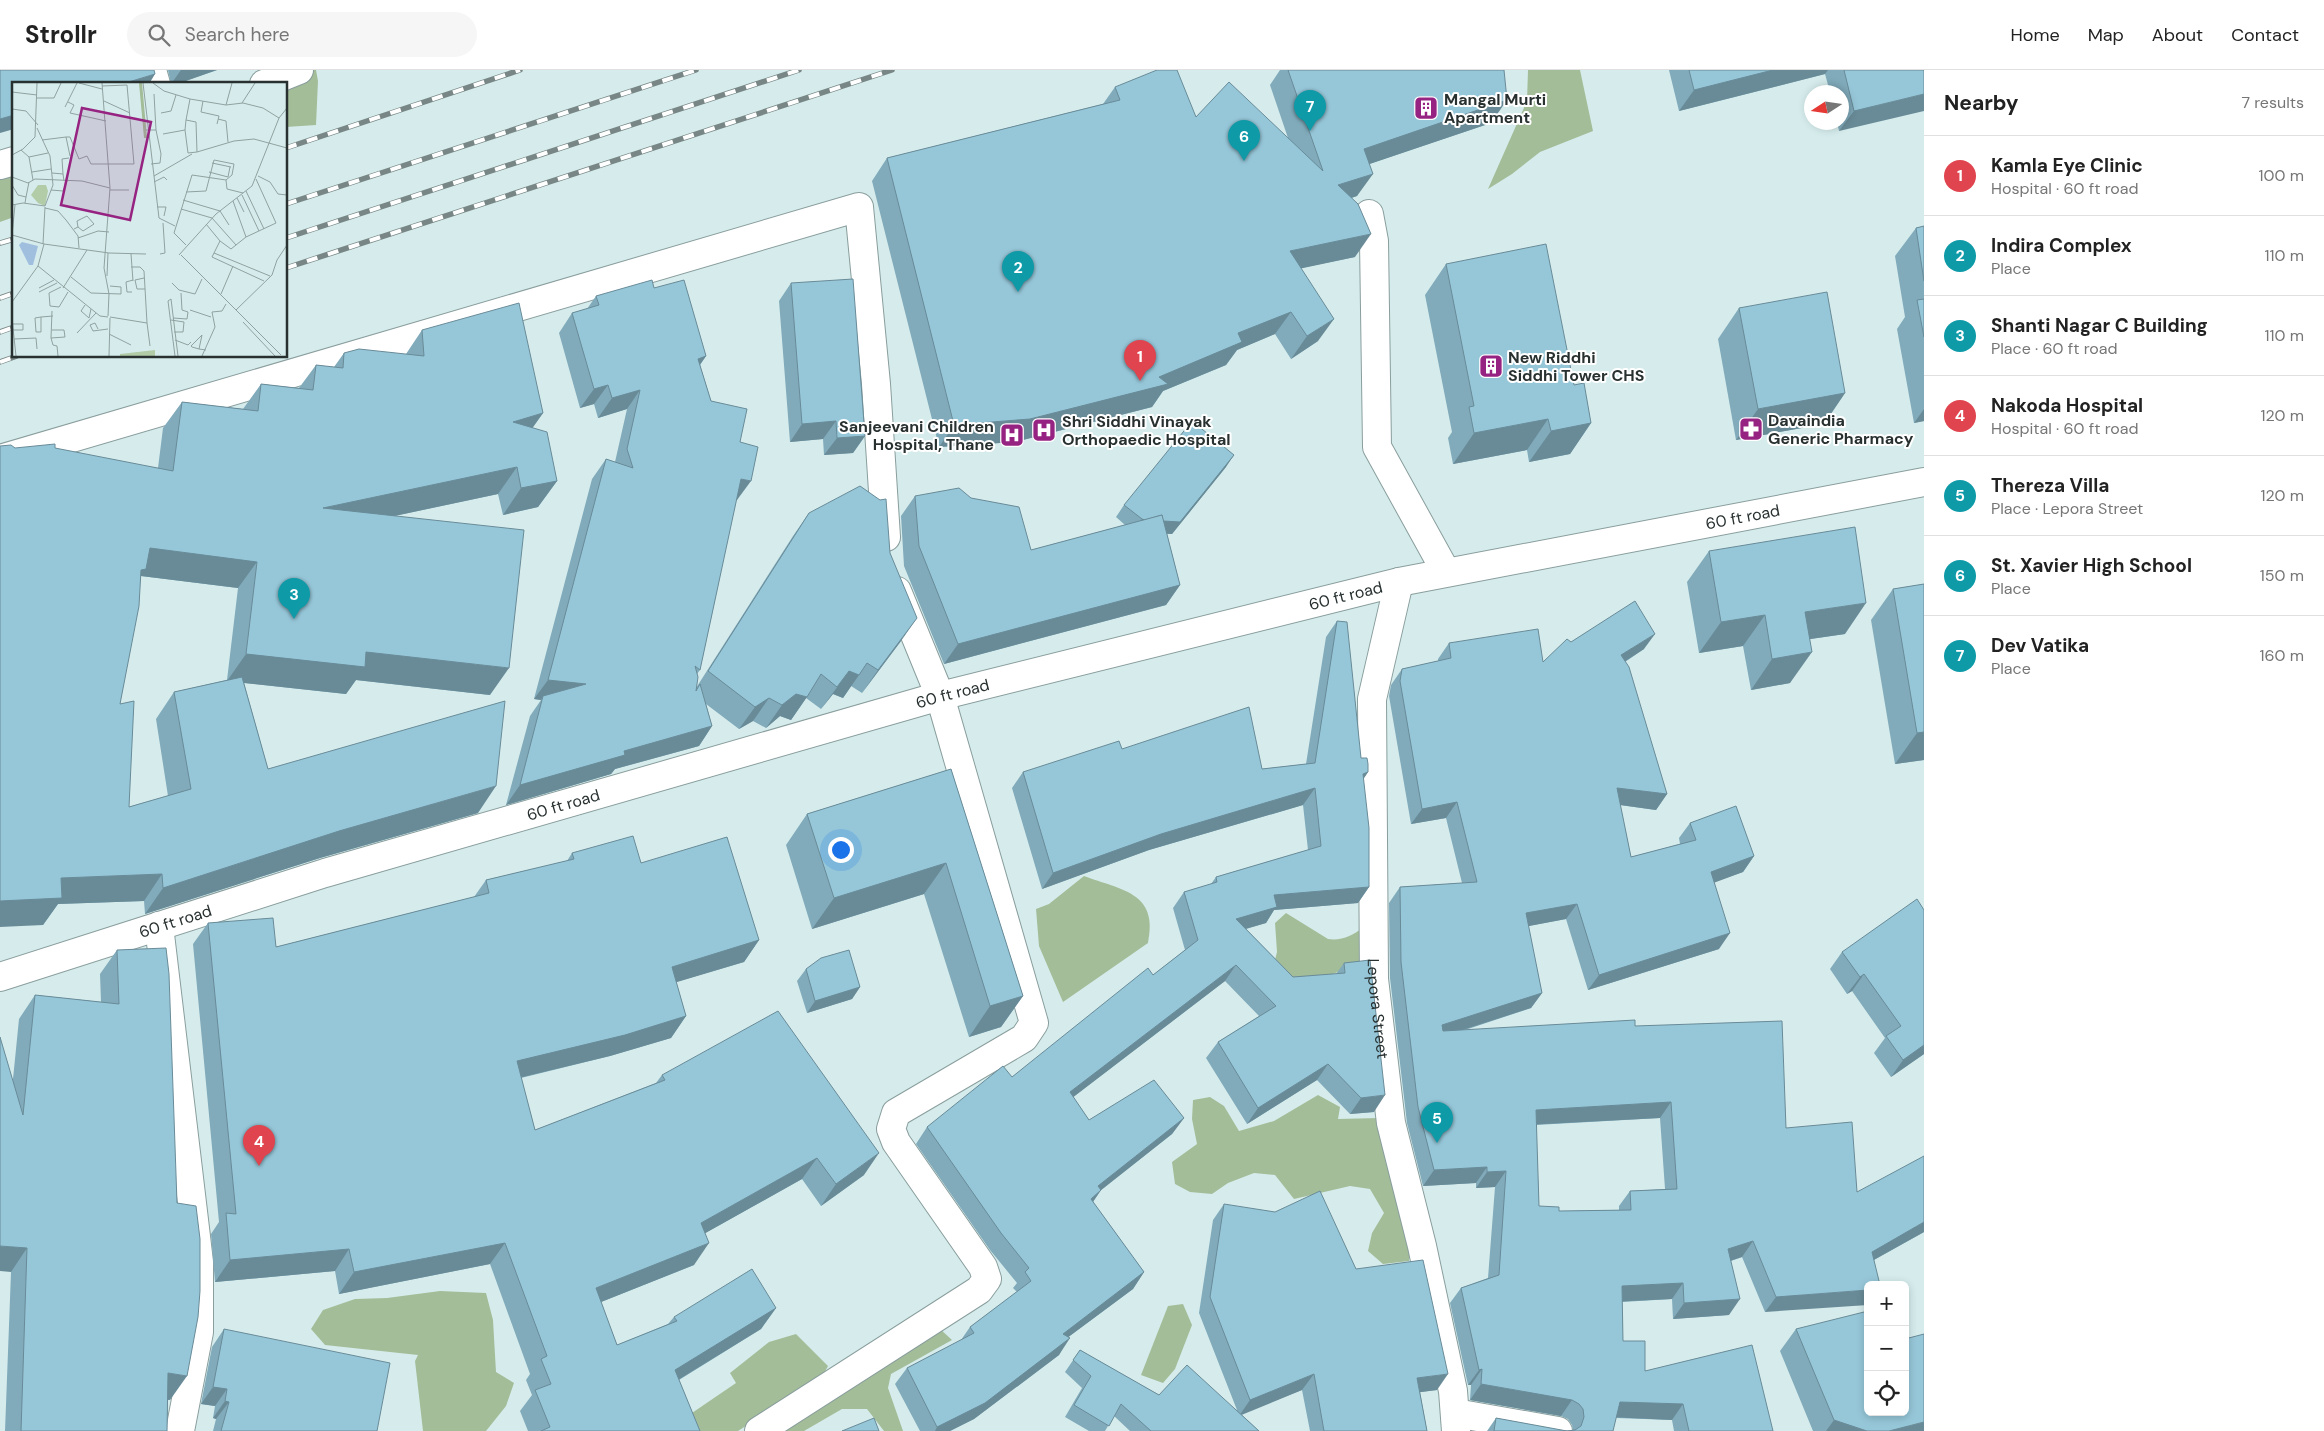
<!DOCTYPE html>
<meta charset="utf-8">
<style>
:root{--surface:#fff;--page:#f6f6f6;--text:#222;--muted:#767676;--line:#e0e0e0;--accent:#1a73e8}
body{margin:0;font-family:"DM Sans",sans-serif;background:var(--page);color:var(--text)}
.controls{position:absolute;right:15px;bottom:15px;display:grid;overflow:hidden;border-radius:8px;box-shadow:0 2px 8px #0003}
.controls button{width:45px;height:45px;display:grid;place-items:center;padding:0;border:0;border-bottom:1px solid var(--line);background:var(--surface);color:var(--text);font:25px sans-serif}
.compass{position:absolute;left:1804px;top:15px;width:45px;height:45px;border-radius:50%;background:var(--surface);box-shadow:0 2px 8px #0003;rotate:258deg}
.you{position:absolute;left:840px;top:779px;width:18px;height:18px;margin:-12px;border:4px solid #fff;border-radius:50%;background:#1a73e8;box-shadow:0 0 0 8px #1a73e833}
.badge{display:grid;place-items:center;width:32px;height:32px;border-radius:50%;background:var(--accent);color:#fff;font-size:16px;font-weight:700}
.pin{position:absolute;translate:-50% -41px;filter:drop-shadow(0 1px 2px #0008)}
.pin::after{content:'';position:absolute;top:26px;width:18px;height:15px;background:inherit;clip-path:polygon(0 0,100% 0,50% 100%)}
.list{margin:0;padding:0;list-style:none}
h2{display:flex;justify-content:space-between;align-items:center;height:65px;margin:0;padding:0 20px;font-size:21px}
h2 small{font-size:16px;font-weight:400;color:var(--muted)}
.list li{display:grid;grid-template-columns:32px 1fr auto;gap:15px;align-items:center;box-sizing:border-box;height:80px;padding:0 20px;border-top:1px solid var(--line)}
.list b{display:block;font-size:19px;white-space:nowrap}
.list p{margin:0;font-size:16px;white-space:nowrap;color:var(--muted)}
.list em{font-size:16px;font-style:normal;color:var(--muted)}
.icon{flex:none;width:28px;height:28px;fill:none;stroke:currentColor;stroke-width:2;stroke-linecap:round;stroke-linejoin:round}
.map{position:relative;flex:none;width:1924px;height:1361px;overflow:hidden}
header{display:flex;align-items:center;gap:30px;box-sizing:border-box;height:70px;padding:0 25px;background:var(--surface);border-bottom:1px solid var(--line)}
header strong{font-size:24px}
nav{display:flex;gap:28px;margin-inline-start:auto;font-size:18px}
.search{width:350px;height:45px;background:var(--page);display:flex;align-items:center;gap:12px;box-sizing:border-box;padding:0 18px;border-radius:28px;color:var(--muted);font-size:19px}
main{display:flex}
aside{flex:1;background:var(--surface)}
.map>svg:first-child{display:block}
.forest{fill:#a3bd99}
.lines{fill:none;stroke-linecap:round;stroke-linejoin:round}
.minor-casing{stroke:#899e9d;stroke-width:30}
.minor{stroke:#fff;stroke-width:28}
.rail-casing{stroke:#788786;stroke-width:5.5}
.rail{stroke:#fff;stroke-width:4;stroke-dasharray:11;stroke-linecap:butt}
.wall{fill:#81abbb;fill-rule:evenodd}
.shaded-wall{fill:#698b98}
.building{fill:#96c7d9;stroke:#698b98;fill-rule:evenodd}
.labels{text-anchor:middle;stroke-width:4;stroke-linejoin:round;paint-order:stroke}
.poi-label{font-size:16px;font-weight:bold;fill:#283130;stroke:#fff;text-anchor:start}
.street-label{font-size:16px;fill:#283130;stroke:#fff}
.inset-road{fill:none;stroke:#90a1a1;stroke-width:1}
.view{fill:#962381;fill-opacity:0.15;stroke:#962381;stroke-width:2.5}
.inset-edge{fill:none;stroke:#283130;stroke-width:2.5}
</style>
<header>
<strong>Strollr</strong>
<div class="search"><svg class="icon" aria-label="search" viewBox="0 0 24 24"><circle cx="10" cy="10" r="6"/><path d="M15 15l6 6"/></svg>Search here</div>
<nav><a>Home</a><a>Map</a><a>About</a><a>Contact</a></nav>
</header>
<main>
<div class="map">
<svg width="1924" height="1361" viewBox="0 0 1924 1361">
<rect width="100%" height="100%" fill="#d6ecec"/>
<!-- forest -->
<g class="forest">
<path d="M303 0H316L318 11 316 55 286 57V14Z"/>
<path d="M1528 0H1580L1593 61 1540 82 1512 104 1488 119 1527 31Z"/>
<path d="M14 101V147L0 152V105Z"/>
<path d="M1084 806C1121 820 1159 822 1148 873L1063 932 1039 876 1036 839 1049 834Z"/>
<path d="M1286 843 1328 869C1341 871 1353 866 1363 857L1362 891C1345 897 1328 909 1310 911 1300 913 1283 905 1272 902L1277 882 1275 853Z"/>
<path d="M1318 1025 1340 1037 1338 1049 1379 1048 1410 1177 1409 1191 1383 1194 1368 1181 1372 1163 1384 1143 1370 1119 1350 1116 1294 1129 1275 1105 1254 1103 1228 1113 1212 1124 1190 1122 1175 1114 1172 1092 1197 1074 1192 1049 1193 1030 1210 1027 1224 1036 1239 1061 1274 1051Z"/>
<path d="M440 1221 486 1223 493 1250 496 1302 514 1313 506 1336 486 1361H423L415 1291 418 1285 325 1275 311 1259 323 1240 355 1229 387 1228Z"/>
<path d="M1183 1234 1192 1255 1175 1299 1163 1313 1141 1305 1168 1236Z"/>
<path d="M939 1258 952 1270 891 1304 888 1318 903 1361H884L867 1339H842L804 1361H782Z"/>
<path d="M796 1264 828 1296 822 1307 738 1361H694L689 1345 736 1313 730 1303 769 1272Z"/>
</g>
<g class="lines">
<!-- minor casing -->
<g class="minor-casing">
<g id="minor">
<path d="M152 0 156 14"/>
<path d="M264 14 299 0"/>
<path d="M0 95 14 91"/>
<path d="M1369 144 1374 171 1377 377 1446 502"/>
<path d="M0 389 859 137 876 314 886 467"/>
<path id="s1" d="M1399 512 1372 629 1374 909 1391 1053 1422 1176 1453 1321 1456 1361"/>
<path d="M159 856 199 1192V1262L180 1361"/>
<path id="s2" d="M0 907 325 803 940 626 1399 512 1924 412"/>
<path d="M1455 1343 1558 1361"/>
<path d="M759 1361 979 1220 987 1209 983 1197 896 1072 891 1059 896 1043 1024 968 1034 953 940 626 897 521"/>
</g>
</g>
<!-- minor -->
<use href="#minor" class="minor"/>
<!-- rail casing -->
<g class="rail-casing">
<g id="rail">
<path d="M286 78 520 0"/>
<path d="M286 134 696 0"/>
<path d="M286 168 799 0"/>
<path d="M0 173 14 169"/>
<path d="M286 198 892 0"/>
<path d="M0 228 14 223"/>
<path d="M0 262 14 257"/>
<path d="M0 292 17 286"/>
</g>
</g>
<!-- rail -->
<use href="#rail" class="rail"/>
</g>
<!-- wall -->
<g class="wall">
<path d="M168 0H217L177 14H171Z"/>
<path d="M1280 0H1504L1491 53 1369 94 1357 126 1351 128 1355 187 1301 198 1318 271 1291 289 1275 264 1237 280 1226 295 1163 321 1152 337 1015 372 939 377 872 111 887 88 1103 34 1115 17 1196 47 1288 68 1270 15Z"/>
<path d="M1669 0H1924L1839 61 1837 52H1842V22H1830L1825 4 1679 41Z"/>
<path d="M1924 156V351L1914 353 1897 259 1905 247 1895 186 1916 158Z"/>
<path d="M1446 194 1574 315 1591 353 1570 384 1529 392 1527 380 1453 394 1448 368 1452 362 1425 225Z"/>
<path d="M791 213 865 366 853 383 824 385 823 369 790 372 779 231Z"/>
<path d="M654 218 706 286 700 295 711 331 740 372 737 430H736L700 600 697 604 696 618 793 466 809 443 890 483 901 571 862 623 851 616 843 628 833 624 821 639 806 628 791 650 780 646 766 658 753 651 739 659 706 634 712 656 699 676 615 699 611 704 506 735 530 646 541 630 534 629 592 409 606 389 615 392 627 339 598 348 594 334 580 338 559 263 572 243 587 239 596 226Z"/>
<path d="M1739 238 1845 323 1824 354 1736 370 1718 269Z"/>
<path d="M422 260 543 343 532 358 557 411 538 437 503 445 498 424 394 446 490 625 356 610 346 624 244 613 268 699 478 743 320 788 145 844 144 831 58 834 43 855 15 378 158 398 163 358 182 332 243 339 261 314 299 318 316 295 334 297 344 283 406 284ZM141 506 238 518 227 610 174 622 156 649 168 726 129 737 120 634Z"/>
<path d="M1226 397 1172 464H1167L1180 515 1166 535 944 594 904 496 901 446 915 426 1031 480 1125 455 1116 447 1124 435Z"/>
<path d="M1709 481 1845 564 1810 569 1790 613 1751 620 1743 576 1699 583 1687 512Z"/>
<path d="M1924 514V690L1895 694 1871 550 1893 519Z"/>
<path d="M1337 551 1361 688 1368 702 1363 709 1369 817 1358 833 1274 840 1266 853 1246 859 1293 907 1336 904 1344 893 1374 1042 1350 1044 1317 1010 1247 1054 1206 988 1218 972 1259 946 1225 911 1073 1027 1089 1050 1184 1048 1172 1064 1101 1120 1093 1132 1144 1202 1133 1219 1068 1267 1059 1285 974 1349 950 1361H920L895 1314 907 1298 961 1270 970 1257 1017 1222 1013 1218 1017 1213 990 1180 916 1074 927 1057 1012 1007 1153 905 1185 880 1173 838 1184 822 1211 814 1216 807 1308 780 1303 735 1149 780 1042 819 1012 718 1023 702 1122 679 1262 699 1306 694 1326 567Z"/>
<path d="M1571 572 1644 579 1625 592 1667 724 1656 740 1620 735 1631 787 1680 774 1679 768 1690 753 1754 786 1743 802 1714 812 1719 879 1588 920 1566 849 1528 856 1542 923 1531 938 1465 960 1635 956 1786 1058 1857 1122 1924 1162 1874 1190 1765 1242 1742 1187 1731 1191 1729 1245 1673 1249 1672 1229 1622 1232 1623 1271 1645 1301 1773 1361H1674L1672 1350 1616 1348 1613 1361H1487L1496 1348 1567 1361 1573 1360 1572 1355 1568 1349 1561 1346 1470 1330 1471 1315H1468L1450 1233 1461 1218 1488 1208 1495 1117 1476 1118V1113L1423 1116 1407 1053 1390 908 1389 833 1400 817 1462 813 1446 748 1411 754 1389 626 1391 615 1402 599 1438 591V589L1449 573 1543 592ZM1660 1048 1665 1119 1630 1121 1619 1136V1140L1559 1141 1539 1136 1536 1055Z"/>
<path d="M951 699 1023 926 1001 957 969 967 924 824 812 859 786 775 807 744Z"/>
<path d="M572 783 641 793 759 870 744 892 676 912 686 946 671 968 610 986 521 1008 535 1060 656 1013 662 1005 864 1105 821 1136 802 1109 705 1163 694 1195 601 1232 617 1275 668 1254 674 1247 776 1238 761 1259 679 1310 700 1361H528L520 1341 532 1325 526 1310 530 1304 490 1194 339 1224 335 1201 215 1212 211 1164 219 1152 193 874 208 853 276 877 474 827 486 810 567 791Z"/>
<path d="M1924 840V984L1891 1007 1874 983 1885 968 1852 921 1847 924 1830 899 1842 882Z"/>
<path d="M117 880 170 1330H168L167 1361H5L11 1202 13 1009 19 949 35 925 101 932 100 904Z"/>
<path d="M806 899 860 917 852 929 807 943 797 911Z"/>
<path d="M1224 1134 1356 1199 1437 1320 1420 1322 1427 1361H1310L1302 1320 1241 1344 1259 1361H1130L1114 1346 1105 1361H1089L1065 1347 1082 1318 1065 1302 1080 1280 1159 1325 1237 1340 1199 1243 1213 1150Z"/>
<path d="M224 1259 377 1361H213L216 1349 213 1348 215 1336 201 1334 212 1277Z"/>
<path d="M1796 1259 1868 1342 1924 1361H1813L1780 1281Z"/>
</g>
<!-- shaded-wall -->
<g class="shaded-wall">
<path d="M181 0H217L177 14H171Z"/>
<path d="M1773 0H1828L1825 4 1679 41 1694 20Z"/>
<path d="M155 4 149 14H122Z"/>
<path d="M1924 24V41L1839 61 1854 41Z"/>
<path d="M1507 30 1491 53 1349 101 1364 79Z"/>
<path d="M14 45V59L0 63V49Z"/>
<path d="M1373 104 1357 126 1322 138 1338 115Z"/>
<path d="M1371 164 1355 187 1275 204 1290 181Z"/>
<path d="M1291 242 1275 264 1237 280 1226 295 1163 321 1152 337 1015 372 939 377 954 355 1159 307 1238 263Z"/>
<path d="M1334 249 1318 271 1291 289 1307 266Z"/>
<path d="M706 286 692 306 698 289Z"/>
<path d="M608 315 594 334 580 338 594 319Z"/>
<path d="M640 320 627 339 598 348 612 328Z"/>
<path d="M1845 323 1824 354 1736 370 1758 339Z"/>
<path d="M1924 339V351L1914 353Z"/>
<path d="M543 343 524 370 513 352Z"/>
<path d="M1548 349 1527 380 1453 394 1474 363Z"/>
<path d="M836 351 823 369 790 372 802 354Z"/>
<path d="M1591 353 1570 384 1529 392 1551 361Z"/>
<path d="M865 366 853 383 824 385 837 368Z"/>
<path d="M1234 385 1226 397 1172 464 1134 461 1142 449Z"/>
<path d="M517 397 498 424 305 465 323 438Z"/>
<path d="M741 409 751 411 737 430 727 428Z"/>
<path d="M557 411 538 437 503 445 521 418Z"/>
<path d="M150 478 257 492 238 518 141 506 127 526Z"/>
<path d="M1180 515 1166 535 944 594 958 574Z"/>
<path d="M1866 533 1845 564 1783 573 1805 542Z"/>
<path d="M1765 545 1743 576 1699 583 1721 552Z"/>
<path d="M917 548 901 571 862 623 878 600Z"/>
<path d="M1655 564 1644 579 1610 601 1621 585Z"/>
<path d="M366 582 509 598 490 625 356 610 346 624 227 611 246 584Z"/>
<path d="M1812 582 1790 613 1751 620 1772 589Z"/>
<path d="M849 601 859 605 843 628 833 624 821 639Z"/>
<path d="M548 610 586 614 543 626 541 630 534 629Z"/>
<path d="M796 624 807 627 791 650 780 646 766 658 782 635Z"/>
<path d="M769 628 753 651 739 659 755 637Z"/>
<path d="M712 656 699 676 615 699 611 704 506 735 520 715 624 681Z"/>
<path d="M1924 662V690L1895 694 1917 663Z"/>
<path d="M1368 702 1357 719 1363 704Z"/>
<path d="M496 716 478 743 320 788 145 844 163 818 339 761Z"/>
<path d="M1315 718 1303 735 1149 780 1042 819 1053 803 1161 764Z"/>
<path d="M1617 718 1667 724 1656 740 1606 733Z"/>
<path d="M1457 732 1446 748 1411 754 1422 739Z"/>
<path d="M1754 786 1743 802 1700 818 1711 802Z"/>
<path d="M946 793 924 824 812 859 834 828Z"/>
<path d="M162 804 144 831 58 834 43 855 0 857V831L61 808Z"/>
<path d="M1369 817 1358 833 1274 840 1266 853 1224 865 1236 849 1274 825Z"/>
<path d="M1577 834 1566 849 1514 859 1526 843Z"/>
<path d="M1730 863 1719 879 1588 920 1599 905Z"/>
<path d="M759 870 744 892 657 918 672 897Z"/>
<path d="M1236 895 1225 911 1059 1038 1070 1022Z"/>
<path d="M1864 904 1852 921 1847 924 1860 907Z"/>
<path d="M860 917 852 929 807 943 815 931Z"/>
<path d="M1542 923 1531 938 1431 970 1442 955Z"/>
<path d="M1023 926 1001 957 969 967 990 936Z"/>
<path d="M686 946 671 968 610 986 502 1012 517 991Z"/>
<path d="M1924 975V984L1891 1007 1903 990Z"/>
<path d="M1328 994 1317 1010 1247 1054 1258 1038Z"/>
<path d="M1385 1025 1374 1042 1350 1044 1361 1028Z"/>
<path d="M1671 1032 1660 1048 1525 1055 1536 1040Z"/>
<path d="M1184 1048 1172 1064 1086 1132 1098 1116Z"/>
<path d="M879 1083 864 1105 821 1136 836 1114Z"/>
<path d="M817 1088 802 1109 686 1174 701 1153Z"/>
<path d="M1487 1097 1476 1113 1423 1116 1434 1100Z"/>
<path d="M1506 1101 1495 1117 1476 1118 1487 1102Z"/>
<path d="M1101 1120 1090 1136 1091 1129Z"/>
<path d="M1924 1152V1162L1861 1197 1872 1182Z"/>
<path d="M1753 1171 1742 1187 1717 1195 1728 1179Z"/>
<path d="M505 1173 490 1194 339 1224 354 1202Z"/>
<path d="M709 1173 694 1195 581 1240 596 1218Z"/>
<path d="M0 1176 27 1178 11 1202 0 1201Z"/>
<path d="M349 1179 335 1201 215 1212 230 1190Z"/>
<path d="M1144 1202 1133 1219 1051 1280 1063 1264Z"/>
<path d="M1683 1213 1672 1229 1611 1232 1622 1216Z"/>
<path d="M1868 1220V1235L1765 1242 1776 1227Z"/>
<path d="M1740 1229 1729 1245 1673 1249 1684 1233Z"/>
<path d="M776 1238 761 1259 660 1321 675 1300Z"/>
<path d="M1070 1268 1059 1285 974 1349 950 1361H935L937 1357Z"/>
<path d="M1482 1299 1471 1315H1468L1479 1300Z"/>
<path d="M168 1303 187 1306 170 1330 151 1327Z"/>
<path d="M1314 1304 1302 1320 1239 1346 1250 1330Z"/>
<path d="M1448 1304 1437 1320 1406 1324 1417 1308Z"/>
<path d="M1481 1314 1572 1330 1561 1346 1470 1330Z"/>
<path d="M213 1317 227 1319 215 1336 201 1334Z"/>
<path d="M225 1331 229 1332 216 1349 213 1348Z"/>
<path d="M1620 1332 1683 1334 1672 1350 1609 1347Z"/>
<path d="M1834 1350 1867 1361H1826Z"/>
<path d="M1924 1352V1361H1889Z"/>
</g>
<!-- building -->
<g class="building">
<path d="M0 0H154L155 4 122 14H14V45L0 49Z"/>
<path d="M1157 0H1177L1196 47 1229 12 1323 101 1288 0H1504L1507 30 1364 79 1373 104 1338 115 1358 134 1371 164 1290 181 1334 249 1307 266 1291 242 1238 263 1242 272 1159 307 1168 314 1030 349 954 355 887 88 1120 30 1115 17Z"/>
<path d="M1689 0H1773L1694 20Z"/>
<path d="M1844 0H1924V24L1854 41Z"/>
<path d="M1924 156V211L1916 158Z"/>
<path d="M1546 174 1574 315 1584 313 1591 353 1551 361 1548 349 1474 363 1469 337 1474 336 1446 194Z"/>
<path d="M853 209 865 366 837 368 836 351 802 354 791 213Z"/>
<path d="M652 210 654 218 684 210 706 286 698 289 711 331 747 339 740 372 758 377 751 411 741 409 700 600 695 596 698 607 696 621 700 614 712 656 624 681 625 685 520 715 543 626 586 614 548 610 606 389 633 398 627 379 640 320 612 328 608 315 594 319 572 243 599 235 596 226Z"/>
<path d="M1827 222 1845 323 1758 339 1739 238Z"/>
<path d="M1924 229V267L1917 230Z"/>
<path d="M519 233 543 343 513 352 547 362 557 411 521 418 517 397 323 438 524 460 509 598 366 582 365 597 246 584 257 492 150 478 146 499 141 500 139 536 120 634 134 631 129 737 191 719 174 622 242 607 268 699 505 631 496 716 339 761 163 818 162 804 61 808 62 828 0 831V376L11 375 15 378 55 374V378L173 401 182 332 258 341 261 314 313 320 316 295 343 298 344 283 359 279 424 286 422 260Z"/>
<path d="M1192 351 1234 385 1180 452 1163 451 1162 445 1145 450 1142 449 1124 435Z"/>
<path d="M860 416 880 430 886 429 890 483 917 548 878 600 867 593 859 605 849 601 837 617 821 604 807 627 796 624 782 635 769 628 755 637 708 601 809 443Z"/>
<path d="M959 418 971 428 1019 437 1031 480 1162 445 1180 515 958 574 919 476 915 426Z"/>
<path d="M1855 457 1866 533 1805 542 1812 582 1772 589 1765 545 1721 552 1709 481Z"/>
<path d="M1924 514V662L1917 663 1893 519Z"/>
<path d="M1635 531 1655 564 1621 585 1629 597 1667 724 1617 718 1631 787 1696 770 1690 753 1736 736 1754 786 1711 802 1730 863 1599 905 1577 834 1526 843 1542 923 1442 955 1443 961 1635 950V956L1782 951 1786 1058 1852 1052 1857 1122 1924 1086V1152L1872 1182 1880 1215H1868V1220L1776 1227 1753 1171 1728 1179 1740 1229 1684 1233 1683 1213 1622 1216 1623 1271H1645V1301L1752 1275 1773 1361H1689L1683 1334 1620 1332 1613 1361H1494L1496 1348 1567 1361 1575 1360 1581 1356 1584 1347 1583 1339 1579 1334 1572 1330 1481 1314 1482 1299 1479 1300 1461 1218 1499 1205 1506 1101 1487 1102V1097L1434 1100 1418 1037 1401 892 1400 817 1477 812 1457 732 1422 739 1400 611 1402 599 1451 588 1449 573 1538 559 1543 592 1567 569 1571 572ZM1671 1032 1677 1119 1630 1121 1631 1140 1559 1141V1137L1539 1136 1536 1040Z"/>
<path d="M1337 551 1347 552 1361 688H1367L1368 694V702L1363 704 1369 758V817L1274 825 1277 837 1236 849 1293 907 1345 903 1344 893 1370 890 1385 1025 1361 1028 1328 994 1258 1038 1218 972 1276 936 1236 895 1070 1022 1089 1050 1154 1010 1184 1048 1098 1116 1101 1120 1091 1129 1144 1202 1063 1264 1070 1268 985 1333 937 1357 907 1298 974 1263 970 1257 1031 1211 1025 1202 1029 1198 1001 1163 927 1057 1003 996 1012 1007 1148 898 1153 905 1198 870 1184 822 1217 812 1216 807 1321 776 1315 718 1161 764 1053 803 1023 702 1119 671 1122 679 1249 637 1262 699 1315 693Z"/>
<path d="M951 699 1023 926 990 936 946 793 834 828 807 744Z"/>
<path d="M633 766 641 793 727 767 759 870 672 897 686 946 625 965 517 991 535 1060 665 1010 662 1005 778 941 879 1083 836 1114 817 1088 701 1153 709 1173 596 1218 617 1275 677 1251 674 1247 752 1199 776 1238 675 1300 700 1361H541L550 1357 535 1320 551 1314 541 1289 547 1286 505 1173 354 1202 349 1179 230 1190 226 1143 236 1144 208 853 273 848 276 877 489 823 486 810 574 789 572 783Z"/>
<path d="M1917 829 1924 840V975L1903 990 1886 966 1901 956 1864 904 1860 907 1842 882Z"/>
<path d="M166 878 169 904 177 1133 196 1136 200 1169V1221L198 1247 187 1306 168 1303 167 1361H21L27 1178 0 1176V967L23 1045 35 925 119 934 117 880Z"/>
<path d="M849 880 860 917 815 931 806 899 821 888Z"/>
<path d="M1320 1121 1356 1199 1423 1190 1448 1304 1417 1308 1427 1361H1324L1314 1304 1250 1330 1210 1227 1224 1134 1275 1142Z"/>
<path d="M1868 1241V1342H1905V1269L1924 1264V1352L1889 1361H1867L1834 1350 1796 1259Z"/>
<path d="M224 1259 390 1293 377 1361H221L229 1332 225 1331 227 1319 213 1317Z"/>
<path d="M1080 1280 1159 1325 1187 1295 1259 1361H1151L1121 1334 1109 1356 1074 1335 1091 1306 1073 1290Z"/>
<path d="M874 1348 879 1361H842Z"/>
</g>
<!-- icons -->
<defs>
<g id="building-square" transform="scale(1.25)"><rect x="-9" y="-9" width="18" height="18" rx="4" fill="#962381" stroke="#fff"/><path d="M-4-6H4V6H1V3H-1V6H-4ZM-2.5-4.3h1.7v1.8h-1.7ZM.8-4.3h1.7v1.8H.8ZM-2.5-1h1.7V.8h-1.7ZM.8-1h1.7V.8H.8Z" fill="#fff"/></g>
<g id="pharmacy-square" transform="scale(1.25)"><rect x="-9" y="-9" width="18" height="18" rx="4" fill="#962381" stroke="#fff"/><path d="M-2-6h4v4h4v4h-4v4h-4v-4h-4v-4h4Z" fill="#fff"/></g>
<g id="hospital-square" transform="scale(1.25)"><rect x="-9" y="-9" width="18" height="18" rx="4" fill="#962381" stroke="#fff"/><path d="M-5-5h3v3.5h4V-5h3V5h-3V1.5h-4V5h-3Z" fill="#fff"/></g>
</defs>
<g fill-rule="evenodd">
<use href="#building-square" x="1426" y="38"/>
<use href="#building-square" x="1491" y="296"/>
<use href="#pharmacy-square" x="1751" y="359"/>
<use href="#hospital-square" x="1044" y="360"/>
<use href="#hospital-square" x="1012" y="365"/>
</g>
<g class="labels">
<!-- poi labels -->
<g class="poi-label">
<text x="1444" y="35">Mangal Murti<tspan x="1444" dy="18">Apartment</tspan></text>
<text x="1508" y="293">New Riddhi<tspan x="1508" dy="18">Siddhi Tower CHS</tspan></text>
<text x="1768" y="356">Davaindia<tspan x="1768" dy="18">Generic Pharmacy</tspan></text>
<text x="1062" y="357">Shri Siddhi Vinayak<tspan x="1062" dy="18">Orthopaedic Hospital</tspan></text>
<text x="994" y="362" text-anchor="end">Sanjeevani Children<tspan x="994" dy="18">Hospital, Thane</tspan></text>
</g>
<!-- street labels -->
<g class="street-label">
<text dy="6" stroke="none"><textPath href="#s2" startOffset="1804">60 ft road</textPath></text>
<text dy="6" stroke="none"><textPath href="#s2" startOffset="1399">60 ft road</textPath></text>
<text dy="6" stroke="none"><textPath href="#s2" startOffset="994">60 ft road</textPath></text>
<text dy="6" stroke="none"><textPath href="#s2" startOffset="589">60 ft road</textPath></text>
<text dy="6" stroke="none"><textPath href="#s2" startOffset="184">60 ft road</textPath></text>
<text dy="6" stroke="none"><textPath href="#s1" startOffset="430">Lepora Street</textPath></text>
</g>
</g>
<!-- overview -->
<g transform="translate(12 12)">
<rect width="275" height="275" fill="#d6ecec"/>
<path d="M26 103H34L36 109 33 124 26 121 19 113ZM143 268V274H108V272Z" fill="#b2cca8"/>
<path d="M127 1H130L135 56H132Z" fill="#a3bd99"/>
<path d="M10 160 26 164 21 183H17L7 163Z" fill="#a0bede"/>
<path class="inset-road" d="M67 1 90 7M90 1 98 106 92 186 97 212 96 234M131 1 147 136 163 144M141 1 152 9 178 17 214 23 231 21 251 26 267 36M0 10 25 13M142 12 144 48M25 16H42L49 1M178 17 174 38 184 40 185 70 222 59 242 57 275 66M92 19 118 31M191 19 189 30 207 34 205 42M56 20 62 23 58 31 94 39M230 21 243 1M214 23 220 1M53 25 65 1M0 27 14 29 26 43M149 31 159 29 164 13M206 37 214 39 216 60M134 48H144L149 72 148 81 139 82M173 48 176 71 185 70M151 52 173 48 174 38M54 55H58L67 77 75 74 79 82H122L115 3 90 4M30 58 54 55 58 74M9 68 17 75 21 98M0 73 11 67 23 55 25 1M17 75 36 71M200 81 219 85M20 90 39 87M197 90 216 95 218 85M40 91 51 92 52 99M51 92 50 77 57 76M142 94 180 72M246 94 258 100 266 112 275 113M0 95 16 101 23 97 70 99 98 106M214 98 215 107 231 111M142 100 152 95 155 98M0 103 6 113 14 115 13 121M39 108 51 109 55 99M98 108H117M234 109 252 147M174 110 194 109 202 78 222 82 220 93 214 98M230 113 247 149M14 115 17 100M225 116 232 130M171 118 208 129 217 143M221 119 234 155 264 141 244 97M0 123 11 121 33 124 41 103 38 74 25 46M145 125H154L152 134M33 126 46 129 54 138 66 154 67 166M169 127 200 136 224 163M194 142 208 159 200 175 252 199M62 147 66 145 65 139 75 134 82 142 71 149 66 145M0 153 32 162 97 171 134 172M0 153 3 123M66 156 86 149 97 150M208 159 219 167 234 155M31 162 33 125M174 163 162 151 180 93 214 98M202 171 258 194M119 172 121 199M148 172 153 171 151 141M167 173 204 132 240 104 267 36 275 26M169 173 269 273M26 184 88 234 96 235M119 185H128L132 189 135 241M95 194 96 171M59 195 79 211 109 212V205L98 204M132 196 123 198 125 207H133M160 201 167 208 183 212 190 197M49 205 37 211 38 224 47 225 56 210M27 206 42 198M51 206 75 168M27 210 45 201M120 210H115L114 200 121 198M209 212 221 184M0 220 26 184 32 162M73 223 69 229 77 236 79 227M178 228 199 235M224 228 260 193 265 178 275 163M40 229 39 256 41 263 45 264 46 274M29 235 23 236 24 250H29V235L41 234M98 235 135 241 138 264M161 236 175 237 176 230 170 228 169 211M0 237 4 274M159 238 172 240 171 250H162M231 240 263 274M1 242H11V248H1M86 247 83 241 78 243 81 249 96 247M65 251 84 231M97 252 119 263M39 256 53 255 52 248H40M2 257 24 256 25 267M163 258 176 263 179 260M187 267 190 253 179 264 180 265 187 267 194 268M97 274 98 236M163 274 156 219 159 217 166 274M190 274 203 245 200 230 210 229 214 222"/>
<path class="view" d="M70 26 139 40 118 138 49 123Z"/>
<rect width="275" height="275" class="inset-edge"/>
</g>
</svg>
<div class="controls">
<button>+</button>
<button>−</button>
<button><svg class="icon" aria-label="locate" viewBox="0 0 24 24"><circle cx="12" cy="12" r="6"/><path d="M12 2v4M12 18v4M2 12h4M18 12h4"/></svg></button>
</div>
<svg class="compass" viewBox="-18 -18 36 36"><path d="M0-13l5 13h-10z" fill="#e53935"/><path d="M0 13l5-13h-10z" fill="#767676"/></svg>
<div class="you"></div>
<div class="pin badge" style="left:1140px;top:311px;background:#e0444e">1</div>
<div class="pin badge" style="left:1018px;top:222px;background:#0f9aa8">2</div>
<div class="pin badge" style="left:294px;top:549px;background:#0f9aa8">3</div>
<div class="pin badge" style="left:259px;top:1096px;background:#e0444e">4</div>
<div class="pin badge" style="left:1437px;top:1073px;background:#0f9aa8">5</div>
<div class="pin badge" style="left:1244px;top:91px;background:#0f9aa8">6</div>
<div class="pin badge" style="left:1310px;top:61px;background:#0f9aa8">7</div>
</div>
<aside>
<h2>Nearby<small>7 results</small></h2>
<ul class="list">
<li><span class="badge" style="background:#e0444e">1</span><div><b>Kamla Eye Clinic</b><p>Hospital · 60 ft road</p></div><em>100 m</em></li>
<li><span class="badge" style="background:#0f9aa8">2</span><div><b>Indira Complex</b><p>Place</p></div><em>110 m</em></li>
<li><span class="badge" style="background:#0f9aa8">3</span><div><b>Shanti Nagar C Building</b><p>Place · 60 ft road</p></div><em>110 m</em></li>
<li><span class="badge" style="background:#e0444e">4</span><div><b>Nakoda Hospital</b><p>Hospital · 60 ft road</p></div><em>120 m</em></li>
<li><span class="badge" style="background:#0f9aa8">5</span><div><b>Thereza Villa</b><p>Place · Lepora Street</p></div><em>120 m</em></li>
<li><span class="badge" style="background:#0f9aa8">6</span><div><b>St. Xavier High School</b><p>Place</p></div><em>150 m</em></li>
<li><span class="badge" style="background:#0f9aa8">7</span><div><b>Dev Vatika</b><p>Place</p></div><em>160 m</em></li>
</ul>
</aside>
</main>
